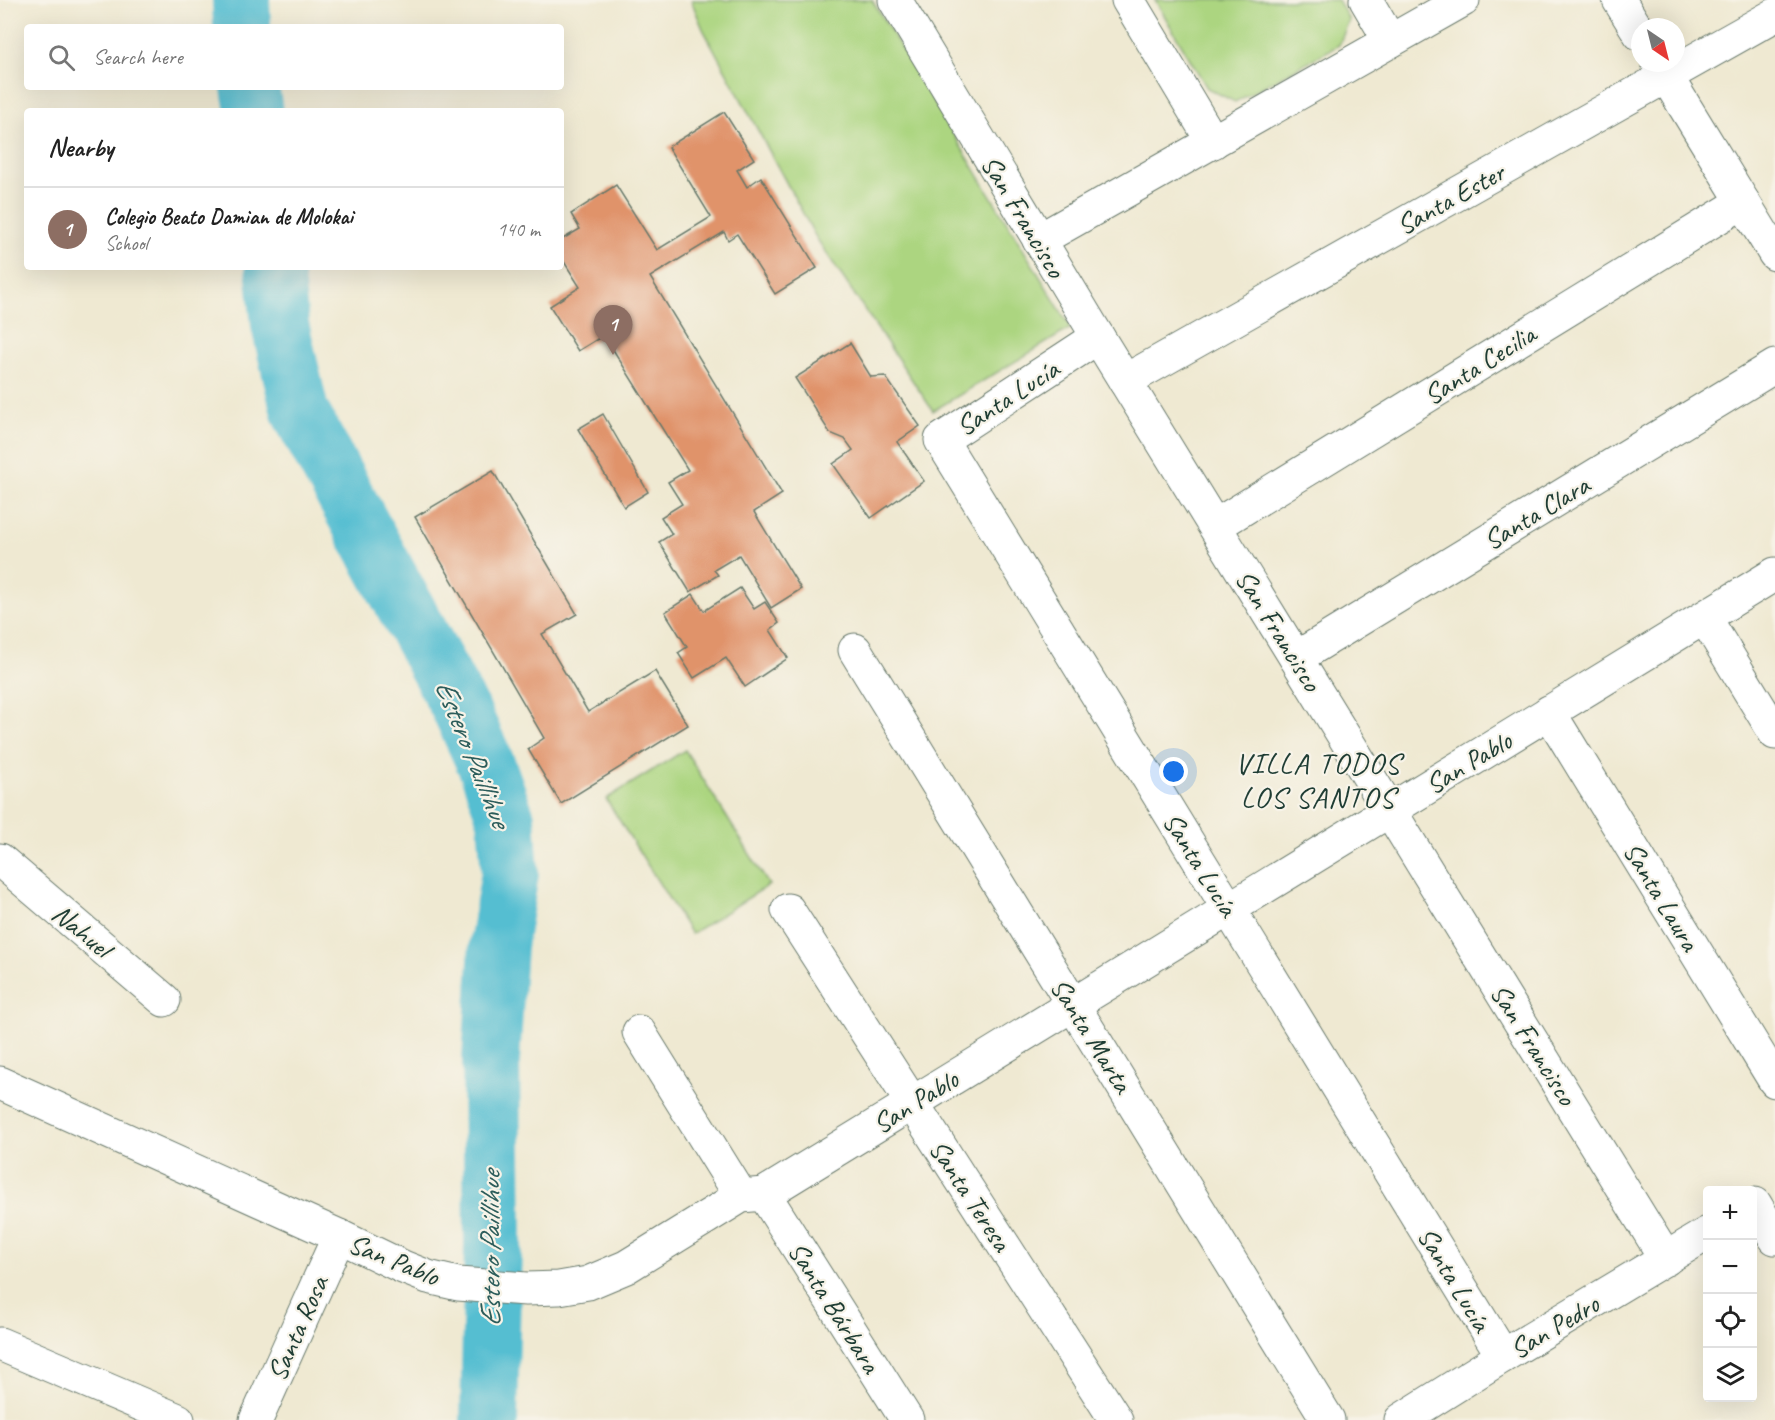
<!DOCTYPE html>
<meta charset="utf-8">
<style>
:root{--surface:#fff;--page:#f6f6f6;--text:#222;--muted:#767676;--line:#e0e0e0;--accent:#b5179e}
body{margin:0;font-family:Caveat,sans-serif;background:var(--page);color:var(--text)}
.controls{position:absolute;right:18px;bottom:18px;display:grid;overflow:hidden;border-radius:6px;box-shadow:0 6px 24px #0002}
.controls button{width:54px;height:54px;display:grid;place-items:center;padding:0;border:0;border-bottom:2px solid var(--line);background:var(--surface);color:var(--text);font:30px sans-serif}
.compass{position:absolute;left:1631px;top:18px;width:54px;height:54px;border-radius:50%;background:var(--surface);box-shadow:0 6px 24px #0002;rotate:145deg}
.you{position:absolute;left:1174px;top:772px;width:21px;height:21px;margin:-15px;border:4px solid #fff;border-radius:50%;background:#1a73e8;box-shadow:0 0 0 9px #1a73e833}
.badge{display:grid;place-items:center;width:39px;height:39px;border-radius:50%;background:var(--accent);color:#fff;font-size:20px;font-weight:700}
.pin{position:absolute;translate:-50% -50px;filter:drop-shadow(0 2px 3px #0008)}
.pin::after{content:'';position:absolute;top:32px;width:21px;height:18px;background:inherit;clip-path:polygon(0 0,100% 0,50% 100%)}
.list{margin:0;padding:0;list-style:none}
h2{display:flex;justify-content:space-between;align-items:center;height:78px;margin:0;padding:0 24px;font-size:26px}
h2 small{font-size:20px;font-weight:400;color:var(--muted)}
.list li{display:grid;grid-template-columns:39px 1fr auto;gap:18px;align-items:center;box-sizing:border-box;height:84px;padding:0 24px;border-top:2px solid var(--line)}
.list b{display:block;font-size:22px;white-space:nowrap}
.list p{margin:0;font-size:20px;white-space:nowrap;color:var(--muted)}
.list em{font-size:20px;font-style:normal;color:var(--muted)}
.icon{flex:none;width:33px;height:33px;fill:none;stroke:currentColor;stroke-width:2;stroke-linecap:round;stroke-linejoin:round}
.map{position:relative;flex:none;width:1775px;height:1420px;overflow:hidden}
.search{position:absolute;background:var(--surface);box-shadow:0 6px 24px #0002;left:24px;top:24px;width:540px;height:66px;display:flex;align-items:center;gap:15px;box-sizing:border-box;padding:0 21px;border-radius:6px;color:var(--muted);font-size:22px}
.panel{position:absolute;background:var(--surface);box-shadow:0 6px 24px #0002;left:24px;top:108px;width:540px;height:162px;border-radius:6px}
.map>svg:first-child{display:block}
.green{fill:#acd580;stroke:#66895a;stroke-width:1.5}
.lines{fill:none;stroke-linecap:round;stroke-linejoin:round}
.river{stroke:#55bed1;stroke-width:58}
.building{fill:#e0936a}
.minor-casing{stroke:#68796b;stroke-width:35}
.minor{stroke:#fff;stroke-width:33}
.labels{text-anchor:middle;stroke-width:4.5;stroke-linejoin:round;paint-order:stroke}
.street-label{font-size:28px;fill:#1f3d34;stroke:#f7f3e8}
.water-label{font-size:30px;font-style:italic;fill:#2c5d5b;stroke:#f7f3e8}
.neighbourhood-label{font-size:30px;letter-spacing:1.5px;fill:#1f3d34;stroke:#f7f3e8}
</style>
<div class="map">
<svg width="1775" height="1420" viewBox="0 0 1775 1420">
<rect width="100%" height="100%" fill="#f7f3e8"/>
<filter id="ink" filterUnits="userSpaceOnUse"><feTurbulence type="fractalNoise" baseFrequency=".0167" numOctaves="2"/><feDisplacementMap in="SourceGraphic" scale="12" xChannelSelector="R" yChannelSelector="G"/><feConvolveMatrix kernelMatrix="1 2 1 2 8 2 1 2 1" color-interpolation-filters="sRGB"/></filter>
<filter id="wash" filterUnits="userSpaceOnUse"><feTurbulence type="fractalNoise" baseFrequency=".008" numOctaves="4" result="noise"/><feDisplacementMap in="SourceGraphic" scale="24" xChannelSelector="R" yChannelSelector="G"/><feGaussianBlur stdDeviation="1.35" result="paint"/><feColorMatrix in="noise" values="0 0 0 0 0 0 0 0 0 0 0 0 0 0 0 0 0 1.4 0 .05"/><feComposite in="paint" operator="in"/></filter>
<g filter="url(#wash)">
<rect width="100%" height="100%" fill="#efe9d2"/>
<!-- green -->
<g class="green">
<path d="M691 0H872L1071 328 933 411 817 239 703 29Z"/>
<path d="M1155 0H1338L1349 20 1339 45 1235 102 1207 88Z"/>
<path d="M685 750 769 885 691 934 606 799Z"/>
</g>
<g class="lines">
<!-- river -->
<g class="river">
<path d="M241 0 242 27"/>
<path d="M250 87 254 111"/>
<path d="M274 267 280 325 300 412 462 712 488 769 506 819 510 873 498 945 491 1061 493 1243 489 1420"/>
</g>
</g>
<g id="blocks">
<!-- building -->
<g class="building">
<path d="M724 112 754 159 737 170 747 187 761 177 817 268 775 294 737 234 728 240 724 232 650 277 782 494 754 512 801 589 771 608 739 555 714 570 718 575 690 592 659 542 672 534 661 517 682 504 668 482 688 470 604 335 578 351 550 306 580 287 561 257V240L580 229 571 214 616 185 657 250 711 217 668 147Z"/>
<path d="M850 343 871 377 885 376 920 426 897 442 924 481 871 518 833 464 853 450 845 439 830 433 795 378Z"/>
<path d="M603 414 648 492 624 507 578 429Z"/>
<path d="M493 471 577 614 542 634 588 712 655 671 688 725 561 804 528 749 544 738 415 517Z"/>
<path d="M740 588 754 609 765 602 779 623 770 630 788 658 745 687 726 658 694 678 678 653 687 647 665 612 693 594 704 611Z"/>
</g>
</g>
</g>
<g filter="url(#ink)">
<use href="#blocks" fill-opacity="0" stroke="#68796b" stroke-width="1.5"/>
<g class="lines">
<!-- minor casing -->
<g class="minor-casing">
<g id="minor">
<path d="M895 0 1098 337 1666 1259"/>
<path d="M1128 0 1213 142"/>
<path d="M1366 0 1390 41"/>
<path d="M1619 0 1640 34"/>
<path d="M1658 63 1775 254"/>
<path d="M1039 240 1463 0"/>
<path d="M1098 337 941 440 1503 1356"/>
<path d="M1125 381 1775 15"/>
<path d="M1215 526 1743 202"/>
<path d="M1705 618 1775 733"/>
<path d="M855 650 1328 1420"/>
<path d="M1296 658 1775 366"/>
<path d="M1549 712 1775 1081"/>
<path d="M0 860 164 1000"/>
<path d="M788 910 1116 1420"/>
<path d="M639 1032 741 1196"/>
<path d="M0 1083 339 1236 403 1267 428 1277 458 1284 526 1289 559 1288 588 1283 626 1267 741 1196 764 1194 1775 574"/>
<path d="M764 1194 907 1420"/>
<path d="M1755 1204 1775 1238"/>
<path d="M0 1344 178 1420"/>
<path d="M256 1420 339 1236"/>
<path d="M1401 1420 1503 1356 1708 1233"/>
</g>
</g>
<!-- minor -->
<use href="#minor" class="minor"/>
</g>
</g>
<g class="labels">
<!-- street labels -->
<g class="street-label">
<text transform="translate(1450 198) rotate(-29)" y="10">Santa Ester</text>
<text transform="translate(1024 216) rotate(59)" y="10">San Francisco</text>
<text transform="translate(1479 364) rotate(-32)" y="10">Santa Cecilia</text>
<text transform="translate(1007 397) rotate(-33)" y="10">Santa Lucía</text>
<text transform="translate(1536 512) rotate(-31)" y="10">Santa Clara</text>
<text transform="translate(1279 630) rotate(58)" y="10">San Francisco</text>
<text transform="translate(1468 762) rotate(-31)" y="10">San Pablo</text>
<text transform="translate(1201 864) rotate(58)" y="10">Santa Lucía</text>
<text transform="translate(1662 896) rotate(59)" y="10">Santa Laura</text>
<text transform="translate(82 930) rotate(40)" y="10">Nahuel</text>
<text transform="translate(1092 1035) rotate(58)" y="10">Santa Marta</text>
<text transform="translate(1534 1044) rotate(58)" y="10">San Francisco</text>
<text transform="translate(915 1101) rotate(-32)" y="10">San Pablo</text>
<text transform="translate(971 1195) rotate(57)" y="10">Santa Teresa</text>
<text transform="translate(394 1259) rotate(22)" y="10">San Pablo</text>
<text transform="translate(1455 1279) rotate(59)" y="10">Santa Lucía</text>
<text transform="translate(835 1307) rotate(58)" y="10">Santa Bárbara</text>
<text transform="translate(1554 1326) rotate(-31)" y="10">San Pedro</text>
<text transform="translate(297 1328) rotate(-66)" y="10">Santa Rosa</text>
</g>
<!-- water labels -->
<g class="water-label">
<text transform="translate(473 753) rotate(68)" y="10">Estero Paillihue</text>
<text transform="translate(490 1249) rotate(-90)" y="10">Estero Paillihue</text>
</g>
<!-- neighbourhood labels -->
<g class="neighbourhood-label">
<text x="1318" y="773">VILLA TODOS<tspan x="1318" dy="34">LOS SANTOS</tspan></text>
</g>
</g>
</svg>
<div class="controls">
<button>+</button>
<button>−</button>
<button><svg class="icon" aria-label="locate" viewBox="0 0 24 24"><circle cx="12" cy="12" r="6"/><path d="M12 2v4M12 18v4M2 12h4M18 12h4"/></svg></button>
<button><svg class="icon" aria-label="layers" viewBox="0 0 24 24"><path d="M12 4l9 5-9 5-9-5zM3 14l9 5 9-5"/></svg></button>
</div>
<svg class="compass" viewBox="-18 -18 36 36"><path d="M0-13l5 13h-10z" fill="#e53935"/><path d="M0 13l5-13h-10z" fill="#767676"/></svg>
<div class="you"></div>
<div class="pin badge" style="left:613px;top:355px;background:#8d6e63">1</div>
<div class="search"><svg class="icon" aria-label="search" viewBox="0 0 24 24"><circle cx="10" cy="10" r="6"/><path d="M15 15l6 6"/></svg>Search here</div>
<section class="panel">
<h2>Nearby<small></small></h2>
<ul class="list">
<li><span class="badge" style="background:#8d6e63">1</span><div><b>Colegio Beato Damian de Molokai</b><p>School</p></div><em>140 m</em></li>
</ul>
</section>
</div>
